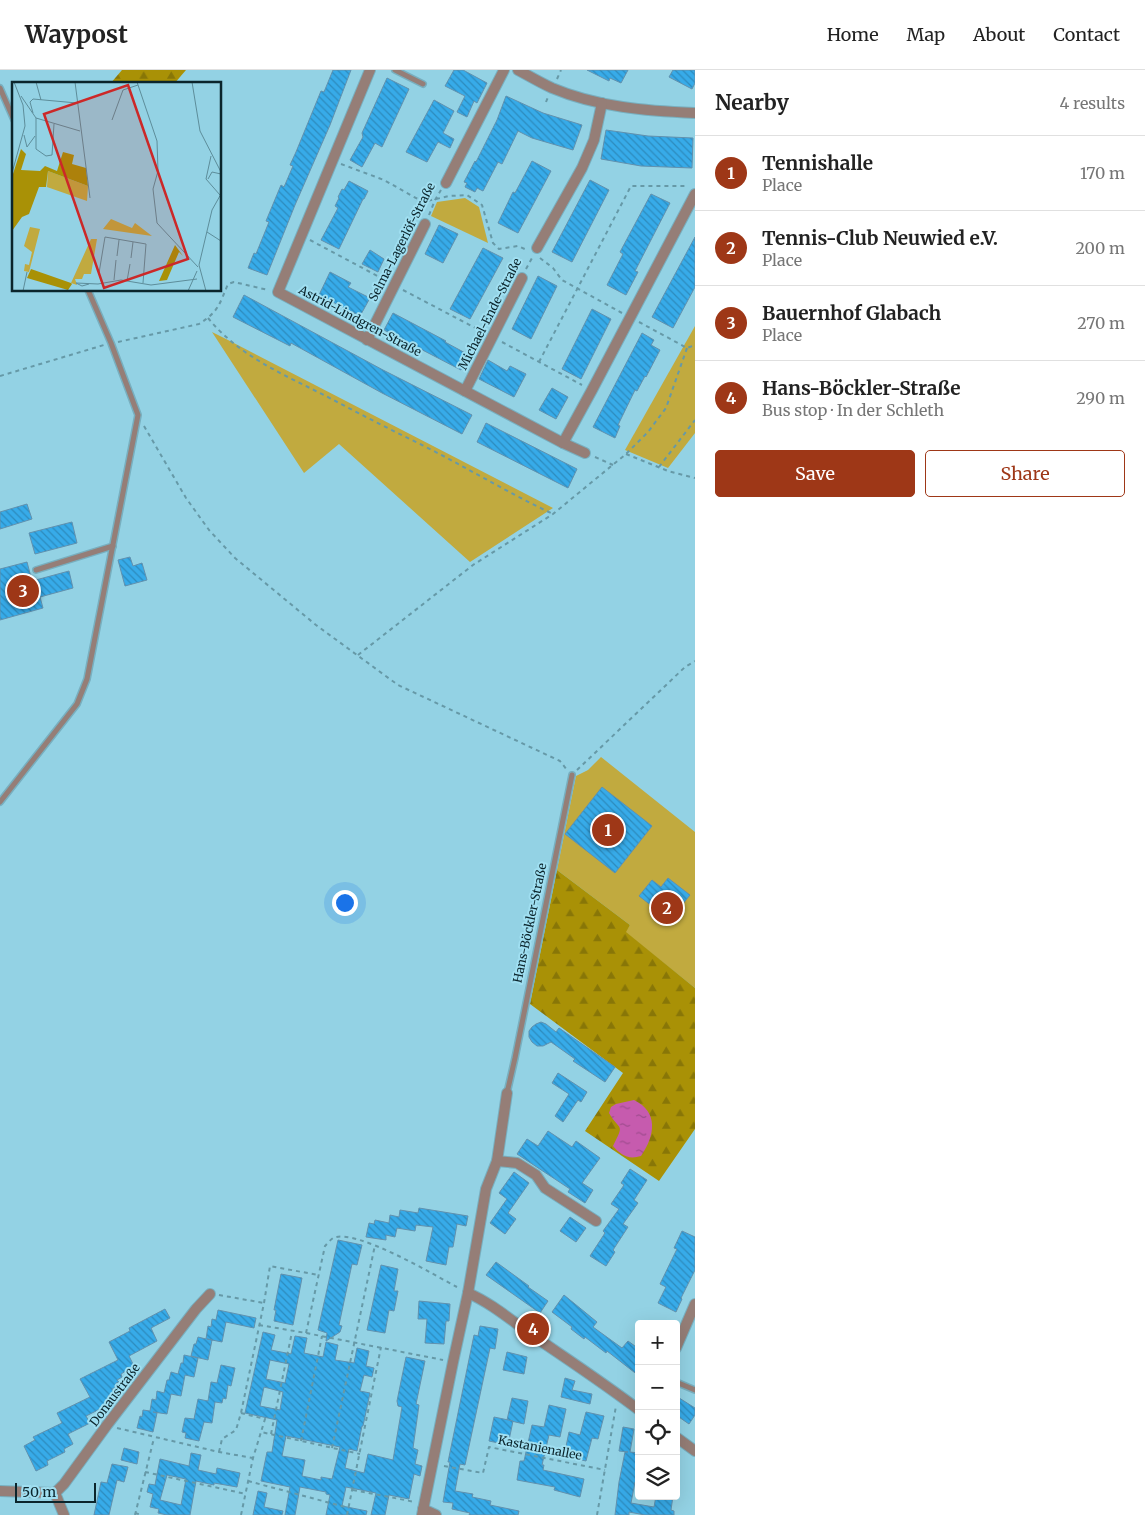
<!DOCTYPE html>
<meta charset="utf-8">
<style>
:root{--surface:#fff;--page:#f2f2f2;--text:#222;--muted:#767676;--line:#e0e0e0;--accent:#9e3717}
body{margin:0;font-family:Merriweather,serif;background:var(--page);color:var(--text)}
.controls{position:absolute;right:15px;bottom:15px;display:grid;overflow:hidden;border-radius:5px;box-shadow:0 5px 20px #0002}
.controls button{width:45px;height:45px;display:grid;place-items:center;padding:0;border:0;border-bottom:1px solid var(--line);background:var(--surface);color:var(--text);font:25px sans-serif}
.scale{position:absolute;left:15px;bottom:12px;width:81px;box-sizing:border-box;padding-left:5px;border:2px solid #0b252c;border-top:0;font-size:14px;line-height:18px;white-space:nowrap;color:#0b252c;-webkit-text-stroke:4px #a0dff1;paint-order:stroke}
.you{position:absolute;left:344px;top:832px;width:18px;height:18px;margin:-12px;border:4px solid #fff;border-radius:50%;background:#1a73e8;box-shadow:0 0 0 8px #1a73e833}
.badge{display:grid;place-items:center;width:32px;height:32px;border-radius:50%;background:var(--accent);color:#fff;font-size:16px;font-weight:700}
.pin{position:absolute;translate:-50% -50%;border:2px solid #fff;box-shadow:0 1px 5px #0006}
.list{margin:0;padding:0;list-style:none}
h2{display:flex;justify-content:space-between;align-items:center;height:65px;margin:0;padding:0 20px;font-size:21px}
h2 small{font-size:16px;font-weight:400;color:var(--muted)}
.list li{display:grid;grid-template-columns:32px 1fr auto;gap:15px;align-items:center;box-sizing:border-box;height:75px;padding:0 20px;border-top:1px solid var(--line)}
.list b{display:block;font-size:19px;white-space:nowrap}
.list p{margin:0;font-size:16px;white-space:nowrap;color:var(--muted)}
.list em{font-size:16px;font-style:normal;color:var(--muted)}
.actions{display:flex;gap:10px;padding:15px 20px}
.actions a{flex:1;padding:11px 0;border:1px solid var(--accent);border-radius:5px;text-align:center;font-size:18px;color:var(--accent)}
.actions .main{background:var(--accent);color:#fff}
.icon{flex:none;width:28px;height:28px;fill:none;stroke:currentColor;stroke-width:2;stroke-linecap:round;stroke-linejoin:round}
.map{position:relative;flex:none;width:695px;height:1445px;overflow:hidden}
header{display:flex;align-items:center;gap:30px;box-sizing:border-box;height:70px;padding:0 25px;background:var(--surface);border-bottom:1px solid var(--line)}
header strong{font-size:24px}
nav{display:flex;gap:28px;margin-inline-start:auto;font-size:18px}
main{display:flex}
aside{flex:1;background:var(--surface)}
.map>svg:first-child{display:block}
.green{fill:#c1aa3f}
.forest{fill:url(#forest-firs)}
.water{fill:url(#water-ripples)}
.building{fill:url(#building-back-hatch);stroke:#6191ae;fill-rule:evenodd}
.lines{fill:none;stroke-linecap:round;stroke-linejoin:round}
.service-casing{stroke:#78afbf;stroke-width:8}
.minor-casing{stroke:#78afbf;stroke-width:12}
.path{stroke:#6699a7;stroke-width:2;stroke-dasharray:4 4;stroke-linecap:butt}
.service{stroke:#957e77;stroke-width:5}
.minor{stroke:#957e77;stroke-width:10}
.labels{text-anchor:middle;stroke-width:4;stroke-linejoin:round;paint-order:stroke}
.street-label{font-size:12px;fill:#0b252c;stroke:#a0dff1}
.inset-road{fill:none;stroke:#5d8d9a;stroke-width:1}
.view{fill:#cc2828;fill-opacity:0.15;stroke:#cc2828;stroke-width:2.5}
.inset-edge{fill:none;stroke:#0b252c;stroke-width:2.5}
</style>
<header>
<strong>Waypost</strong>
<nav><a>Home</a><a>Map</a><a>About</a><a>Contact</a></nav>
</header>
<main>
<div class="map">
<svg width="695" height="1445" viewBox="0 0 695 1445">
<defs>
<pattern id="forest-firs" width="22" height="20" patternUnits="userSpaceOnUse" patternTransform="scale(1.25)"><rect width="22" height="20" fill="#a99106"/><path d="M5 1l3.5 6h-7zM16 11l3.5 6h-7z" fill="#887607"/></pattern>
<pattern id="water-ripples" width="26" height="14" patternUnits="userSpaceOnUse" patternTransform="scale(1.25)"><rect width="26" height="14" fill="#c65bae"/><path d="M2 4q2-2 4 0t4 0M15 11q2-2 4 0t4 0" fill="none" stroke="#9f4b8e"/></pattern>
<pattern id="building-back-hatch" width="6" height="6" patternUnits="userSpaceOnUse" patternTransform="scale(1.25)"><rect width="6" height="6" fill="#37abe9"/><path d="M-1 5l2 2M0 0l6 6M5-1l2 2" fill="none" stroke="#2d8bbd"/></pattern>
</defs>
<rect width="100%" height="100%" fill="#93d2e4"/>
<!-- green -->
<g class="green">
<path d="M465 128 479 137 488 173 431 146 437 132Z"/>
<path d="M695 256V363L668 398 625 380Z"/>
<path d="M212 262 230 271 553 438 470 492 339 374 304 403Z"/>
<path d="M601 687 695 762V918L625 862 630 855 557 800 576 706 588 700Z"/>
</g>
<!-- forest -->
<g class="forest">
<path d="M122 0H186L174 14H110Z"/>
<path d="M557 800 630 855 626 862 695 918V1059L659 1111 585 1061 623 1003 530 934Z"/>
</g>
<!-- water -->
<path class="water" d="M634 1030C659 1042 655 1066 641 1086 628 1090 621 1085 613 1076 625 1052 620 1062 609 1043L611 1037 616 1034Z"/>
<!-- building -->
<g class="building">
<path d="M333 0H351L330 55 295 135 267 205 248 198 254 183 256 184 269 152 266 151 281 115 284 117 293 96 290 95 296 82 321 21 324 22Z"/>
<path d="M454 0H463L487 13 477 33 474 31 467 47 457 42 465 26 445 16Z"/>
<path d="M587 0H628L621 13 610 8 609 11Z"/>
<path d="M673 0H695V13L692 19 669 7Z"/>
<path d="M387 8 409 19 382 77 375 73 362 97 350 90 363 67 362 63Z"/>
<path d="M506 26 543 43 582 55 573 80 532 68 518 61 502 94 498 92 483 121 477 118 475 122 465 117 467 113 464 112 475 91 476 92 497 50Z"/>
<path d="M434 30 454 41 443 63 454 69 450 78 438 72 427 92 406 82Z"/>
<path d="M606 60 648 66 693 68 692 98 641 96 601 89Z"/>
<path d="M532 91 551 101 518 163 498 153 513 122 515 123Z"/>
<path d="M590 110 609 120 572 192 552 182Z"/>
<path d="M349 111 368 121 364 129H363L339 179 321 170 338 138 335 136 339 128 338 127 342 119 344 120Z"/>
<path d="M651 124 670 133 635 201 638 202 626 225 607 215 623 184 620 182Z"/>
<path d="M439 155 458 164 443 193 425 184Z"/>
<path d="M695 167V217L673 258 652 247Z"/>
<path d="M483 178 503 188 470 249 450 239Z"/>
<path d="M370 180 384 189 378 202 362 194Z"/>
<path d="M330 202 351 213 348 217 370 228 360 246 319 225Z"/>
<path d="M538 206 557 216 531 269 512 259Z"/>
<path d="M244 225 383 300 472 345 462 364 382 323 291 273 290 276 233 247Z"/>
<path d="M592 239 611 249 581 309 562 299Z"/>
<path d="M393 243 446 271 445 272 469 285 461 300 384 260Z"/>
<path d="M642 263 654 270 651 275 660 280 646 307 645 306 637 321 635 320 618 355 620 356 615 368 593 357Z"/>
<path d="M488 290 507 301 510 296 526 304 514 327 479 309Z"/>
<path d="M552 318 568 327 556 349 539 340Z"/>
<path d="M486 353 577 399 568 418 477 372Z"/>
<path d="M27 434 32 449 0 459V442Z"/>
<path d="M72 452 77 473 35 484 29 463Z"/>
<path d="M130 487 133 496 142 493 147 510 125 516 118 490Z"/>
<path d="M27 492 32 511 69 501 73 518 40 527 43 538 0 550V499Z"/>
<path d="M602 717 652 756 615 803 565 764Z"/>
<path d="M668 808 690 825 670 850 639 826 652 810 661 817Z"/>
<path d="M541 952 546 954 556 962 559 958 615 997 605 1012 573 991 575 989 551 972 543 976H537L532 972 529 967V961L532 957 536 954Z"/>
<path d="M558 1003 587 1022 581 1032 578 1030 563 1052 555 1046 569 1024 552 1013Z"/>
<path d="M548 1061 572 1077 576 1071 600 1088 582 1113 593 1120 585 1133 568 1122 570 1119 517 1084 527 1069 538 1076Z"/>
<path d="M630 1099 647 1110 634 1130 638 1133 623 1154 628 1157 613 1180 615 1182 606 1196 590 1186 605 1163 603 1161 619 1139 611 1134 624 1115 621 1113Z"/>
<path d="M514 1102 529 1113 508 1143 516 1149 505 1164 490 1153 507 1129 499 1123Z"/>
<path d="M419 1138 468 1146 466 1156 457 1154 453 1177H449L446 1195 426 1191 433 1157 416 1155 415 1161 397 1158 395 1167 386 1165V1170L366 1167 369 1153 374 1154 375 1150 389 1153 390 1145 399 1147 400 1140 418 1143Z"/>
<path d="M570 1147 586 1158 576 1172 560 1161Z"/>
<path d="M682 1161 695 1167V1200L681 1228 682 1229 676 1242 658 1233 666 1217 660 1214 677 1179 674 1178Z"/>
<path d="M338 1170 362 1175 357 1195 352 1194 339 1255 342 1256 340 1262 326 1271 327 1263 318 1260Z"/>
<path d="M496 1192 529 1216 528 1217 548 1231 540 1243 486 1205Z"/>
<path d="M381 1195 398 1199 394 1221H398L394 1241 389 1240 385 1263 367 1260Z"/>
<path d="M281 1204 302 1208 293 1255 274 1251 276 1240H274Z"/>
<path d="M564 1225 597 1252 593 1257 622 1278 628 1271 639 1279V1306L607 1281 606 1283 585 1267 584 1269 571 1259 572 1257 552 1242Z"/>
<path d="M419 1231 450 1234 449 1251H446L444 1274 425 1273 427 1249H418Z"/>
<path d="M165 1239 170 1248 151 1258 157 1271 129 1286 134 1296 121 1304 122 1307 117 1310 119 1312 116 1313 118 1316 112 1319 114 1323 108 1326 109 1329 105 1331 108 1335 86 1346 90 1353 68 1364 73 1374 64 1379 65 1382 47 1391 48 1395 36 1401 24 1376 35 1370 33 1367 62 1353 57 1343 90 1327 80 1309 118 1290 109 1272 130 1261 129 1258Z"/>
<path d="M218 1240 256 1248 254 1258 226 1252 222 1272 207 1269 212 1270 208 1290 191 1286 194 1274H196L198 1267 206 1269 208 1256 211 1257 212 1249 216 1250Z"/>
<path d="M480 1256 498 1259 495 1279 490 1278 465 1395 460 1394 455 1421 473 1424 472 1427 491 1431 490 1435 519 1441 518 1445H469L470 1443 452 1439 453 1433 443 1432 450 1392H448L474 1265 478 1266Z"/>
<path d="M263 1262 275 1265 271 1280 291 1284 295 1266 307 1268 304 1283 323 1287 326 1272 338 1275 335 1290 354 1293 357 1278 369 1281 366 1296 374 1298 372 1307 364 1305 360 1321 370 1323 363 1356H362L357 1381 349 1379 345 1398 364 1403 368 1384 393 1390 402 1337 398 1336 397 1331 406 1287 425 1291 416 1334 419 1335 413 1378 418 1380 415 1394 422 1396 420 1406 414 1404 409 1429 389 1425 385 1445H371L376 1423 346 1417 342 1436 367 1441 366 1445H326L330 1425 326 1424V1422L300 1417 295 1445H285L290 1417 261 1411 267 1382H272L277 1350 245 1343ZM270 1290 289 1294 285 1313 266 1309ZM264 1317 283 1322 280 1340 260 1336ZM286 1366 340 1377 332 1409 321 1407V1410L302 1406 305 1390 282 1386Z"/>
<path d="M507 1282 527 1287 524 1304 503 1300Z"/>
<path d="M184 1285 198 1288 194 1307 185 1305 181 1326 171 1324 167 1344 153 1342 157 1343 153 1362 137 1358 140 1346 142 1347 143 1340 150 1341 152 1329 156 1330 157 1321 164 1323 167 1310H169L171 1302 178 1304 181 1293H183Z"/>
<path d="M221 1295 235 1298 231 1316 228 1315 226 1329 223 1328 222 1333 215 1332 212 1353 204 1352 199 1371 185 1368 186 1363 182 1362 185 1348 194 1349 198 1329 208 1331 211 1312 217 1313Z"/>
<path d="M565 1308 575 1311 572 1320 592 1324 590 1334 561 1327Z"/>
<path d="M676 1326 695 1338V1345L689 1354 676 1345Z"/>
<path d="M512 1328 528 1331 524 1354 507 1350Z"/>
<path d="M549 1335 566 1339 560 1367 549 1365 542 1395H544L543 1400 584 1409 580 1427 554 1420 555 1417 517 1410 520 1391H524L532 1355 544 1357Z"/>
<path d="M586 1342 604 1346 598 1369 592 1368 586 1391 564 1386 569 1362 580 1365Z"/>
<path d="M494 1347 513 1351 508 1375 489 1371Z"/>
<path d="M623 1357 634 1359 630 1382 639 1383 636 1404H639V1413L635 1412 631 1433 654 1437 656 1426H673L671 1440 674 1441V1445H645L629 1442V1445H615L619 1412 625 1382H628L619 1381Z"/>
<path d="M124 1378 139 1382 137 1394 121 1390Z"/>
<path d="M191 1383 201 1385 198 1400 216 1404 217 1398 240 1403 237 1417 214 1413V1415L196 1411 190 1445H167L158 1443 159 1439 150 1437 153 1424 147 1422 149 1414 155 1415 160 1389 189 1396ZM167 1405 186 1409 181 1435 160 1430Z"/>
<path d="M112 1394 128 1397 124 1412 117 1410 109 1445H94L101 1412 107 1413Z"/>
<path d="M258 1421 267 1423 264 1437 283 1441 282 1445H253Z"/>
</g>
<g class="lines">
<!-- service casing -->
<g class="service-casing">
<g id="service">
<path d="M395 0 423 14"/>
<path d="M0 18 14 50"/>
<path d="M36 500 113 476"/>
<path d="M0 732 77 634 87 609 138 345 111 273 88 220"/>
<path d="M507 1023 515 988 572 705"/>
<path d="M676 1312 695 1320"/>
</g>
</g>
<!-- minor casing -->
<g class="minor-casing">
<g id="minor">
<path d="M370 0 278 222 563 373 592 320 695 124"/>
<path d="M518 0C529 6 541 13 552 18 597 37 647 41 695 43"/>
<path d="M446 113 504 0"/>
<path d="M537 178 582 98 594 70 602 33"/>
<path d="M367 270 425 154"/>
<path d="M465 321 522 208"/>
<path d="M563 373 585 383"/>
<path d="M497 1091 517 1093 536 1105 545 1118 596 1151"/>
<path d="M468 1223C493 1234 513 1252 535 1267 570 1291 605 1314 639 1340"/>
<path d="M676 1278 695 1234"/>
<path d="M676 1367 695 1381"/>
<path d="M0 1421 55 1423"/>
<path d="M55 1423 64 1414 107 1355 196 1239 210 1224"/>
<path d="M55 1423 64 1445"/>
<path d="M423 1439 436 1445"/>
<path d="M422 1445 453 1292 468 1223 486 1119 497 1091 507 1023"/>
</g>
</g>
<!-- path -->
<g class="path">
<path d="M557 9 561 0"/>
<path d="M546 32 548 27"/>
<path d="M341 94 384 110 423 132 449 126 467 125 482 135 493 173 499 179 518 176 527 180"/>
<path d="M429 145 435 130 441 120"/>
<path d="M310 170 385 210"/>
<path d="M540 188 553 198 562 210 622 243"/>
<path d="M526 199 532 188"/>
<path d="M403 220 483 262"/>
<path d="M208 248C238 285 282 304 324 325 356 342 389 359 422 375 466 397 508 423 553 444"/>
<path d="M639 252 687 278 695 275"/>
<path d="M118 272 199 254C219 241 219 235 228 214L234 212 268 220"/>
<path d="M502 272 582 315"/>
<path d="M539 292 631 116H688"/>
<path d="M0 306 104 275"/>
<path d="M144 356 186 428 209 460 235 488 316 555 398 615 560 691 567 700"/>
<path d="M626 384 668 401 695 408"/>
<path d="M595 387 613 395"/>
<path d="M659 397 695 350"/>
<path d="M358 585 473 495 553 444 626 384 648 362 666 338 687 278"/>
<path d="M577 700 685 597 695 591"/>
<path d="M219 1225 264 1233"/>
<path d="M259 1255 306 1263 443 1290"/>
<path d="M306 1263 325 1176C327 1174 330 1170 333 1168 356 1158 434 1205 457 1217"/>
<path d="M241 1343 265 1349 261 1362"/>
<path d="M117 1358 219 1382 253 1388"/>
<path d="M271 1364 292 1262"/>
<path d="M301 1371 322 1266"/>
<path d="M332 1378 375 1175"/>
<path d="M219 1382 222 1369 236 1360 241 1343 264 1233 270 1196 318 1205"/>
<path d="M444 1396 483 1403 489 1377 605 1400"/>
<path d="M145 1402 246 1424"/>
<path d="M248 1411 349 1438"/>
<path d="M353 1420 415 1432"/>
<path d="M135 1443 142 1445"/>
<path d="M135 1445 154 1368"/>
<path d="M241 1445 253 1388 261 1362 360 1384"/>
<path d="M347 1445 381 1277"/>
<path d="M597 1445 616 1336"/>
</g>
<!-- service -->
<use href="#service" class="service"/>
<!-- minor -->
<use href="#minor" class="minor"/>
</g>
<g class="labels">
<!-- street labels -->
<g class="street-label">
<text transform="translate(402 172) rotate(-63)" y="4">Selma-Lagerlöf-Straße</text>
<text transform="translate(490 244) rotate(-63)" y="4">Michael-Ende-Straße</text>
<text transform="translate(360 251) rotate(28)" y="4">Astrid-Lindgren-Straße</text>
<text transform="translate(530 853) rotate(-78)" y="4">Hans-Böckler-Straße</text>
<text transform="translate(115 1325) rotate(-53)" y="4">Donaustraße</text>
<text transform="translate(540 1378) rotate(11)" y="4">Kastanienallee</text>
</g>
</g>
<!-- overview -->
<g transform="translate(12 12)">
<rect width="209" height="209" fill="#93d2e4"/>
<path d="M36 89 76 104 75 119 35 105ZM99 137 120 146 123 141 140 154 91 147ZM18 145 28 147 17 190 12 189 13 182 17 183 20 170 12 164ZM79 157H85L79 192H72L70 197H63L65 203 59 201Z" fill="#c1aa3f"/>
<path d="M9 67 14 72 9 88 28 89 33 84 45 89 51 70 62 73 60 82 74 86 76 104 36 89 34 105H27L17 132 10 135 0 149V95ZM163 163 171 174 167 170 155 198 147 199ZM19 187 59 201 60 202 56 208 15 196Z" fill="#a99106"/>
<path class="inset-road" d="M24 0 29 18M63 0 78 116M125 0 145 59 146 89 141 107 145 141 186 185M180 0 188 49 209 90M111 8 126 3M9 14 24 36 68 49M21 31 18 20 21 17 65 21M24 36V67L34 74 40 73 42 42M100 38 111 8M12 53 15 65 23 54M199 74 194 97 208 113M0 91 13 44 11 23 2 0M196 97 200 90 209 92M195 150 209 159M105 174 107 158M119 176 121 160M102 198 104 178M115 199 118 182M90 201 87 191 93 155 134 162 131 201M77 202 70 204 64 201 86 202 109 198 139 203 185 197M11 209 15 190M176 209 185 189M194 209 187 183 200 128 209 112"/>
<path class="view" d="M116 3 176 177 92 206 32 32Z"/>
<rect width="209" height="209" class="inset-edge"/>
</g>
</svg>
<div class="controls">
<button>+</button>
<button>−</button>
<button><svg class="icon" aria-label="locate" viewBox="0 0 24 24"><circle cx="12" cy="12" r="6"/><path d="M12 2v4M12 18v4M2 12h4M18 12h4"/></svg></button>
<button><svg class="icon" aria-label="layers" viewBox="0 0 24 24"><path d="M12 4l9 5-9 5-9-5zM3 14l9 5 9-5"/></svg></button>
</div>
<div class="scale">50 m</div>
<div class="you"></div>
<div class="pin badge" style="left:608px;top:760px">1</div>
<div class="pin badge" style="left:667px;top:838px">2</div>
<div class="pin badge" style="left:23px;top:521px">3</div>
<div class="pin badge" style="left:533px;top:1259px">4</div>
</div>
<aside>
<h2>Nearby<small>4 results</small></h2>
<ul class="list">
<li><span class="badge">1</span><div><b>Tennishalle</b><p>Place</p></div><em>170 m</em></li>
<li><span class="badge">2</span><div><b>Tennis-Club Neuwied e.V.</b><p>Place</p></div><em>200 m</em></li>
<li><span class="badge">3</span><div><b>Bauernhof Glabach</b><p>Place</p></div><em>270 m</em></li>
<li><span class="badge">4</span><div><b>Hans-Böckler-Straße</b><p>Bus stop · In der Schleth</p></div><em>290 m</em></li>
</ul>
<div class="actions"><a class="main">Save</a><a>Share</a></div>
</aside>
</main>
